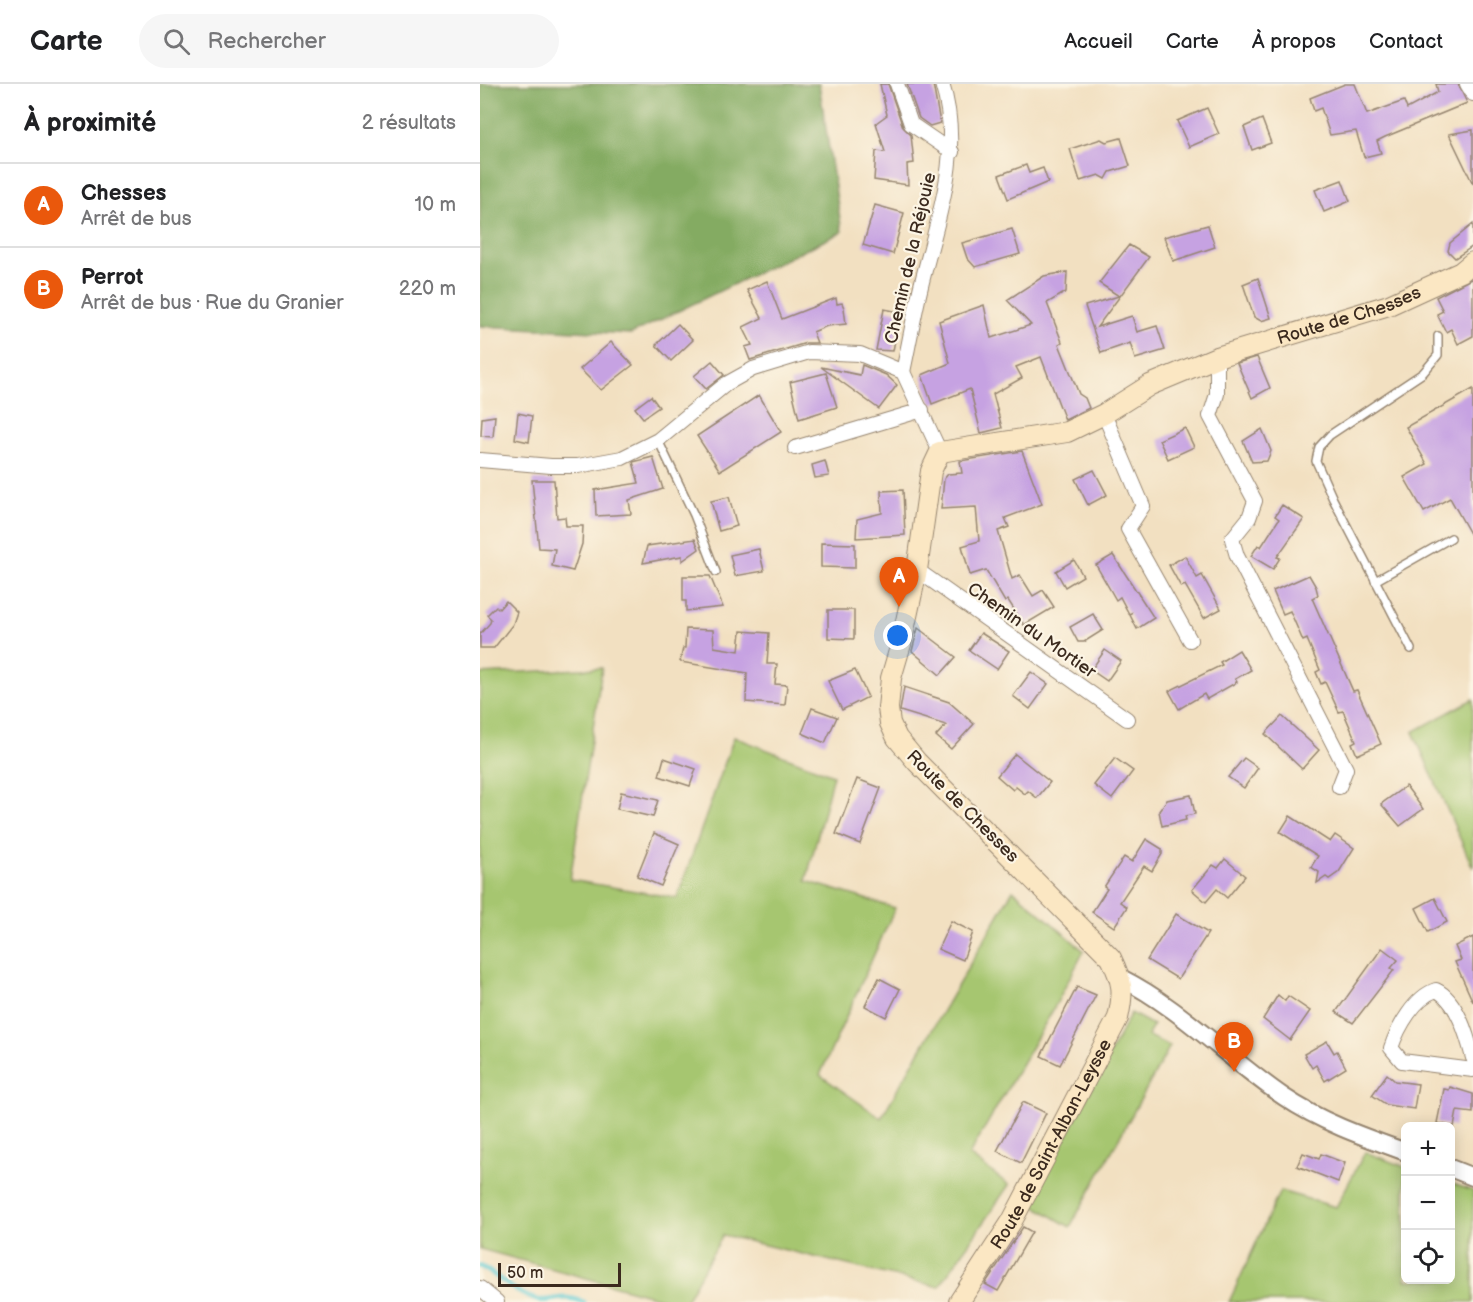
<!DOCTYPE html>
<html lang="fr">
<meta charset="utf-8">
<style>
:root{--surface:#fff;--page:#f6f6f6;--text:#202124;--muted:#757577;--line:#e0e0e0;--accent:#ea580c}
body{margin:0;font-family:"Balsamiq Sans",sans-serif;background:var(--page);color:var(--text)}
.controls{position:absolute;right:18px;bottom:18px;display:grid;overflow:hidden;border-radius:9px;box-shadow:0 3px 15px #0003}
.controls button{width:54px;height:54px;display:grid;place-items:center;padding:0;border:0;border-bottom:2px solid var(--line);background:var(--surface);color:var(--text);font:30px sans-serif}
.scale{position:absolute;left:18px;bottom:15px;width:123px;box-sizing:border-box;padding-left:6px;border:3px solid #3b2a1e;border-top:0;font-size:16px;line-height:21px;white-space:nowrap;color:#3b2a1e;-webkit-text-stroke:4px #fcf5e5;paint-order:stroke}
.you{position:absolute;left:418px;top:552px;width:21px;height:21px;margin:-15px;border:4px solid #fff;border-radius:50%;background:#1a73e8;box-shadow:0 0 0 9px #1a73e833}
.badge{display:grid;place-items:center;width:39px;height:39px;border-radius:50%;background:var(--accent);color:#fff;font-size:20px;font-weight:700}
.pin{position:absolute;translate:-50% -50px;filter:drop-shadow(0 2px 3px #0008)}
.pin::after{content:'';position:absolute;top:32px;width:21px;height:18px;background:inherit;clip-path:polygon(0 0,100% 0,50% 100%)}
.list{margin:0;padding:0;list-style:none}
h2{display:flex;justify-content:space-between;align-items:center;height:78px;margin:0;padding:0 24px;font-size:26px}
h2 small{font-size:20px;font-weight:400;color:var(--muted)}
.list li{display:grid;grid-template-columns:39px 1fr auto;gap:18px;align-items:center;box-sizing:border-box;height:84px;padding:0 24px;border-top:2px solid var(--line)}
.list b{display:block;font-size:22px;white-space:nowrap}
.list p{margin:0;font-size:20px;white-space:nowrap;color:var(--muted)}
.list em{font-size:20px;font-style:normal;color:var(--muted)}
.icon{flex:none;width:33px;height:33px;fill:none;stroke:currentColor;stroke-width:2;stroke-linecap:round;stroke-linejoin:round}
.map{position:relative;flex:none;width:993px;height:1218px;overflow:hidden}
header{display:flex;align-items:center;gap:36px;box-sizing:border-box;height:84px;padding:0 30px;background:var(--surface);border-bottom:2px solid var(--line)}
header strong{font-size:28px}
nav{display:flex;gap:33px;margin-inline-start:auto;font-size:21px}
.search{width:420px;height:54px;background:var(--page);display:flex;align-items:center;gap:15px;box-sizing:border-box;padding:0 21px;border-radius:33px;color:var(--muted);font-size:22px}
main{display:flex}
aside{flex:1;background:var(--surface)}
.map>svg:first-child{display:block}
.green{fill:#a6c66f;stroke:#707846;stroke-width:1.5}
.forest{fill:#84ab62;stroke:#606a40;stroke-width:1.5}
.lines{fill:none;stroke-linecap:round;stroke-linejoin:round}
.stream{stroke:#5cc9d2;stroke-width:5}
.building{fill:#c6a2e2}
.service-casing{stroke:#968570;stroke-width:10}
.minor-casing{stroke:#968570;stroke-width:16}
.tertiary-casing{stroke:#968570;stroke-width:20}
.secondary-casing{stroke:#968570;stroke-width:22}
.service{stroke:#fff;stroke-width:7}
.minor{stroke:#fff;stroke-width:14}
.tertiary{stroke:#fff;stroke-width:16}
.secondary{stroke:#fbe7c3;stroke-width:20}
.labels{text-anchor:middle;stroke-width:4.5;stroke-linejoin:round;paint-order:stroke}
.street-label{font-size:18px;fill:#3b2a1e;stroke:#fcf5e5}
</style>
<header>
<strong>Carte</strong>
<div class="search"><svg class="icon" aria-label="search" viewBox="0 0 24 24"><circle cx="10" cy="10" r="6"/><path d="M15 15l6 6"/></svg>Rechercher</div>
<nav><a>Accueil</a><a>Carte</a><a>À propos</a><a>Contact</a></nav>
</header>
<main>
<aside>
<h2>À proximité<small>2 résultats</small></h2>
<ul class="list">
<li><span class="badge">A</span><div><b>Chesses</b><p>Arrêt de bus</p></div><em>10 m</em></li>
<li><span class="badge">B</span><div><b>Perrot</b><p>Arrêt de bus · Rue du Granier</p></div><em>220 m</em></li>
</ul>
</aside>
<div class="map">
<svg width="993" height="1218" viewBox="0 0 993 1218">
<rect width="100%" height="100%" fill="#fcf5e5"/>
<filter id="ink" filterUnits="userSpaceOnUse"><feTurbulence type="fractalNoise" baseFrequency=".0167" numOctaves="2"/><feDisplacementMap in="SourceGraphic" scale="12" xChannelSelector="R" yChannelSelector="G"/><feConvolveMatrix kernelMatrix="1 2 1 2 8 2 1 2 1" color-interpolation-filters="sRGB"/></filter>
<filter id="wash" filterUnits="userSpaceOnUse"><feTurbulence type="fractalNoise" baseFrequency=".008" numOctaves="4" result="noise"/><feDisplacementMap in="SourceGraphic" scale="24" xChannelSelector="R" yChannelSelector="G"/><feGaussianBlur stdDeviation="1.35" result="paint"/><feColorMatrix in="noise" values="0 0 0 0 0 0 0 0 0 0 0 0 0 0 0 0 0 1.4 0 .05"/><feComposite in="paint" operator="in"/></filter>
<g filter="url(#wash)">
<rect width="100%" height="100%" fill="#f2e0c1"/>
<!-- green -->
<g class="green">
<path d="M122 584 90 796 197 814 254 653 353 691 326 797 415 824 340 991 401 1034 533 806 604 867 573 926 489 1071 529 1101 459 1203 243 1151 205 1218H194L0 1165V590Z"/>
<path d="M993 615V784L933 648Z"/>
<path d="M651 929 673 941 668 952 690 962 590 1143 551 1120Z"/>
<path d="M885 1068 925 1083 926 1196H970L971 1099 993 1107V1218H749L800 1107 856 1123Z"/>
</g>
<!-- forest -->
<path class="forest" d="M0 0H339L362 148 151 250 0 242Z"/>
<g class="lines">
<!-- stream -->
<path class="stream" d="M0 1182C19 1192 36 1211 58 1216 75 1218 80 1209 104 1218"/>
</g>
<g id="blocks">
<!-- building -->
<g class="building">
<path d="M400 0H408L423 43 431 51 434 79 427 80 428 101 394 96 396 67 405 68 396 39 407 31Z"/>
<path d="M427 0H453L460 39 450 42 439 34Z"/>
<path d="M865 0H875L887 30 924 17 927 25 958 8 956 0H978L987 19 905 53 897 57 901 69 884 73 876 47 850 51 841 24 834 27 830 14Z"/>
<path d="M727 24 739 50 709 63 697 37Z"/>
<path d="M782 35 791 59 772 66 764 43Z"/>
<path d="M993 46V100L969 50Z"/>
<path d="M641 54 650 82 630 88 626 95 619 91 600 97 590 65 621 55 626 58Z"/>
<path d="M546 81 549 89 563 84 568 98 528 115 519 91Z"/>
<path d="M862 96 870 117 844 128 835 106Z"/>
<path d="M395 121 424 129 413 170 383 161Z"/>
<path d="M993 140V162L975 174 968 167 970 159Z"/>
<path d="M728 141 735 163 693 177 684 153Z"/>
<path d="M532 145 540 170 495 183 487 174 482 159Z"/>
<path d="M649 161 669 173 617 243 652 232 657 248 677 242 685 266 655 275 650 259 621 269 605 222 639 212 619 199Z"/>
<path d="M587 188 586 208 567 219 582 258 579 260 599 310 605 314 609 324 585 336 561 273 536 283 542 294 513 310 522 344 501 349 490 305 452 320 442 291 470 279 459 237 504 221 511 254 551 241 527 216 564 192Z"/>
<path d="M778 194 791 234 781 237 774 233 763 200Z"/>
<path d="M993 194V252L978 260 971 245 966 248 957 230 963 227 956 213Z"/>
<path d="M287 197 302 235 356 214 357 220 362 219 364 224 366 240 347 242 333 248 337 259H326L270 276 265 263 272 261 263 243 282 234 267 206Z"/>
<path d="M404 225 420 228 413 267 396 266Z"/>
<path d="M198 240 213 256 191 277 176 261Z"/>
<path d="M131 258 153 281 121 306 100 285Z"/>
<path d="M777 273 790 304 772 314 757 279Z"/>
<path d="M232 277 244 291 226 305 214 292Z"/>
<path d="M382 281 406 291 417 301 399 325 341 283 380 291Z"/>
<path d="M346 289 357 323 319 335 310 298Z"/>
<path d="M993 305V455L970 414 944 428 924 393 947 380 926 343Z"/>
<path d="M279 311 301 348 240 387 217 352Z"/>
<path d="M171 312 179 323 163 334 155 324Z"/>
<path d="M38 329 52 332 49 358 35 355Z"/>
<path d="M15 332 13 353 1 352 2 334Z"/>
<path d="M705 344 714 363 688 375 679 356Z"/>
<path d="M782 345 791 367 787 377 772 378 763 357Z"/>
<path d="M542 367 562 420 525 434 529 443 518 447 532 495 540 491 553 512 563 506 574 523 544 541 528 516 525 518 506 486 490 491 482 462 499 457 496 423 461 425 464 395 468 390 482 389 480 377Z"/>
<path d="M173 373 183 405 149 416 151 430 116 432 115 406 159 399 153 378Z"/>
<path d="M345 377 349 392 335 394 332 381Z"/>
<path d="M614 386 627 411 608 421 595 395Z"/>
<path d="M52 396H74L77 434 85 433 86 442H103L102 460 93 487 72 482 75 465 59 464Z"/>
<path d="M423 406 425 451 376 454 377 435 402 429 401 407Z"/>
<path d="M249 413 257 442 239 447 231 417Z"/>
<path d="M802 421 824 435 797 473 800 474 793 485 771 472 778 461 781 463 799 435 795 432Z"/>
<path d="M215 455 219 465 202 477V472L163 479 167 462Z"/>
<path d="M341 459 375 460V484L341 483Z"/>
<path d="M279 465 284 487 255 492 250 471Z"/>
<path d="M633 471 674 534 657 545 650 531 651 529 649 530 640 513 636 516 616 481Z"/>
<path d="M705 472 717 494 722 491 741 525 724 534 705 501 701 503 689 481Z"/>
<path d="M594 476 603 492 585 503 576 487Z"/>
<path d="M829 491 836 503 838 511 832 514 873 607 877 606 901 660 877 671 872 659 876 657 863 627 859 628 845 598 841 600 836 588 840 586 827 555 823 557 810 527 803 530 793 507Z"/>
<path d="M203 492H230L243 523 206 527V517H203Z"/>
<path d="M26 517 37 528 33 540 14 564H0V550L10 539 11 535 7 531 16 522 19 525Z"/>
<path d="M348 526H374V555L348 554Z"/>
<path d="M613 530 623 546 604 558H598L590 543Z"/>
<path d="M438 544 476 573 460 591 432 567Z"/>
<path d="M206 545 233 546 234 563 259 567 261 547 289 549 287 580H297L295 600 307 601 305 621 266 618 267 589 200 578 203 564H205Z"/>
<path d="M501 549 529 567 517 585 489 566Z"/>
<path d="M625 566 641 577 627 597 611 586Z"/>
<path d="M759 566 771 586 755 595 757 598 727 615 724 610 699 625 689 607 742 581 740 578Z"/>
<path d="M375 586 388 613 362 626 348 597Z"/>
<path d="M551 588 568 600 550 625 533 612Z"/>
<path d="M424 603 469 618 494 640 471 665 456 652 466 641 420 627Z"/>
<path d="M332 624 357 633 345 659 322 649Z"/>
<path d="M802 632 839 666 822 685 785 650Z"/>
<path d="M535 670 570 698 557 714 548 707 545 710 536 703 533 706 517 692Z"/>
<path d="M184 674 216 685 210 702 179 692Z"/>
<path d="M635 674 653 687 632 715 614 701Z"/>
<path d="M764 674 778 684 764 704 748 693Z"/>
<path d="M377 695 401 704 380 760 356 750Z"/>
<path d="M926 702 943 725 920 742 901 720Z"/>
<path d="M141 708 178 716 173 733 137 725Z"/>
<path d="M711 711 715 730 705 732 706 736 682 742 679 727 687 716Z"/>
<path d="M810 732 850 758 855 751 874 764 859 788 849 795 846 793 837 799 839 788 831 783 838 772 800 748Z"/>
<path d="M174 749 199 760 181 802 157 792Z"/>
<path d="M666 755 682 765V770L672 787 664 782 640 818 647 823 634 843 612 828 627 805 624 803 644 773 652 778Z"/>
<path d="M745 775 765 792 747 814 737 805 726 818 712 806 733 781 738 784Z"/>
<path d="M955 814 967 838 948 848 936 824Z"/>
<path d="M696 830 728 849 698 895 667 876Z"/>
<path d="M471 837 493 848 483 876 458 865Z"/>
<path d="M993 853V918L975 878 981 876 975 862Z"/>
<path d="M902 864 918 876 911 884 914 886 873 939 856 928Z"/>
<path d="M399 894 420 905 406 933 385 922Z"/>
<path d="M597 903 616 911 580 981 561 972Z"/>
<path d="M798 911 805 917 808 912 830 927 810 956 783 935Z"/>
<path d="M847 957 854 969 857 967 866 984 845 997 836 981 832 984 824 970Z"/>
<path d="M907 990 915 997 938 1000 934 1025 907 1021 892 1011Z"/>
<path d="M970 1003 993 1010V1029L977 1027 974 1043 957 1039 964 1005 969 1006Z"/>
<path d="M543 1018 566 1029 541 1079 517 1067Z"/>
<path d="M823 1069 839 1075 841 1070 865 1079 858 1098 817 1082Z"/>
<path d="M543 1143 552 1148 518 1207 505 1200Z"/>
</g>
</g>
</g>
<g filter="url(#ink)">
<use href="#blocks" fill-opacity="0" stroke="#968570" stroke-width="1.5"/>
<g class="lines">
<!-- service casing -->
<g class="service-casing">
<g id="service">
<path d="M178 356 214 431 236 488"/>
<path d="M895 497 971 454"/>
<path d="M931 565 853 415 836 377 839 363 850 351 943 289 958 271V252"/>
</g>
</g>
<!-- minor casing -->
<g class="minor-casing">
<g id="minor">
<path d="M417 0 431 40 472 68"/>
<path d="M987 0 993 10"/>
<path d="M737 273V310L730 332 775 417 769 434 752 455 757 472 866 685 859 703"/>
<path d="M423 288C429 260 434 231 441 202 457 135 484 69 462 0"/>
<path d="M624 330 663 422 648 445 710 556"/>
<path d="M315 364 442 326"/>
<path d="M0 376 71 382H98L142 374 178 356 246 300 273 285 329 268 380 270 423 288 460 368"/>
<path d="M437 486 647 635"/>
<path d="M993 974C987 951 977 916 956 906 935 913 918 943 911 964L922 977 993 986"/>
<path d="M0 1204 17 1218"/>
</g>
</g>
<!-- tertiary casing -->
<g class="tertiary-casing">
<g id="tertiary">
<path d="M641 894C701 924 748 975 804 1013 841 1038 884 1053 926 1068"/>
<path d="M970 1084 993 1093"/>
</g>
</g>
<!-- secondary casing -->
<g class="secondary-casing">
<g id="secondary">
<path id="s1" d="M479 1218 532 1137 638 934C644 907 643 899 631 874L437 678 417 654 410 639 408 624 411 594 421 560 437 486 451 387 460 368 587 348 624 330 670 301 737 273 909 221 981 188 993 178"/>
</g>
</g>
<!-- service -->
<use href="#service" class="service"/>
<!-- minor -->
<use href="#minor" class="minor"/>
<!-- tertiary -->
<use href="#tertiary" class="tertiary"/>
<!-- secondary -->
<use href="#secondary" class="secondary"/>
</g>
</g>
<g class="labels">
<!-- street labels -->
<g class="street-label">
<text transform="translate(430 174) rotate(-77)" y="6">Chemin de la Réjouie</text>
<text dy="6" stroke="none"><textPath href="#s1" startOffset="1424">Route de Chesses</textPath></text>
<text transform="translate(552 546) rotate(35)" y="6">Chemin du Mortier</text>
<text transform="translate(483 722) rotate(45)" y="6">Route de Chesses</text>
<text dy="6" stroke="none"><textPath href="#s1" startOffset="183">Route de Saint-Alban-Leysse</textPath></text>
</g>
</g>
</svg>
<div class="controls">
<button>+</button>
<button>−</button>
<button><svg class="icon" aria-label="locate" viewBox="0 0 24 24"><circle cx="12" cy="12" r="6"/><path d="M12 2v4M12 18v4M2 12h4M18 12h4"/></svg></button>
</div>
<div class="scale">50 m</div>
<div class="you"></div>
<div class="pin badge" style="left:419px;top:523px">A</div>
<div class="pin badge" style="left:754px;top:988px">B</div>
</div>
</main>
